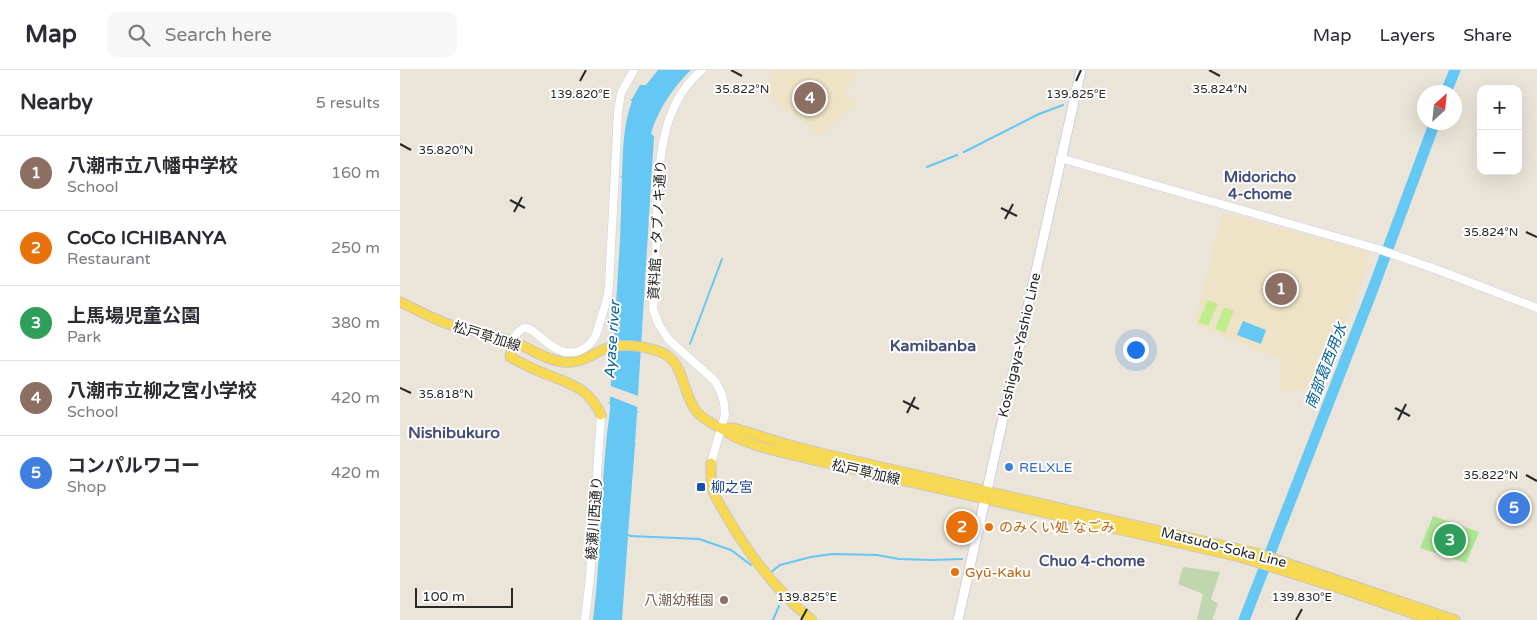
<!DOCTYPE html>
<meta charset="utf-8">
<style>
:root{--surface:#fff;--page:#f7f7f7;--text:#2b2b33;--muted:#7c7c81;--line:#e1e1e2;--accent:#314eff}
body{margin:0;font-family:"Varela Round","Noto Sans JP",sans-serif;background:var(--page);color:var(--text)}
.controls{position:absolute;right:15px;top:15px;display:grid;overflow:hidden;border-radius:10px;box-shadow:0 5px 20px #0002}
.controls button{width:45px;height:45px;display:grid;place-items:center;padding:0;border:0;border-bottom:1px solid var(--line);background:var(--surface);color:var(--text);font:25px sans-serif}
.compass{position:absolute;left:1017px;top:15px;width:45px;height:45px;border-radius:50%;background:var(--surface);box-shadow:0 5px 20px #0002;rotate:27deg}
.scale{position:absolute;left:15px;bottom:12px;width:98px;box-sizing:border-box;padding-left:5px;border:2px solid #282828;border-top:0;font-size:14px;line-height:18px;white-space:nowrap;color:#282828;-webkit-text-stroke:4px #fff;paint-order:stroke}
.you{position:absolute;left:735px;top:279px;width:18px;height:18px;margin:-12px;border:4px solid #fff;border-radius:50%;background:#1a73e8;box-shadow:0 0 0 8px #1a73e833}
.badge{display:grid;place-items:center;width:32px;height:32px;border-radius:50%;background:var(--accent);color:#fff;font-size:16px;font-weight:700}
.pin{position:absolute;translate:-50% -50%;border:2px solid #fff;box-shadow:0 1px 5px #0006}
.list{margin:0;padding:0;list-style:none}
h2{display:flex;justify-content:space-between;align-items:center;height:65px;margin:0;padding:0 20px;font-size:21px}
h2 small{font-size:16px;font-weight:400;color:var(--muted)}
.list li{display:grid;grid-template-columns:32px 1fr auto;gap:15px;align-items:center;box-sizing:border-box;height:75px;padding:0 20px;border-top:1px solid var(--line)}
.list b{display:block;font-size:19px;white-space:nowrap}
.list p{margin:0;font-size:16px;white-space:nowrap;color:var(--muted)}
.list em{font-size:16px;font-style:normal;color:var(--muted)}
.icon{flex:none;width:28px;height:28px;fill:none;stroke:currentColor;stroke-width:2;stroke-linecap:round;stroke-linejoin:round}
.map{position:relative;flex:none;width:1137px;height:550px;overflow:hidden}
header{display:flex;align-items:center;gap:30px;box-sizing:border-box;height:70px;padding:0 25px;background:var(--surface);border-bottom:1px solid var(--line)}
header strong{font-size:24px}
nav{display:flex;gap:28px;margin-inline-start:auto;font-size:18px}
.search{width:350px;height:45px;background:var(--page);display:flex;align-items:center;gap:12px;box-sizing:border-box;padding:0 18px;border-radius:10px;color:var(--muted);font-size:19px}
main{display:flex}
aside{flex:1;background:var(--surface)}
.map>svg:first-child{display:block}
.education{fill:#eee3c6}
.green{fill:#aae591}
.cemetery{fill:#c0d6ae}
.pitch{fill:#c0ed8c}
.water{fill:#65c7f4}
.pier{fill:#ebe4d8}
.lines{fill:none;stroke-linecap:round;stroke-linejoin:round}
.stream{stroke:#65c7f4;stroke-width:2}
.river{stroke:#65c7f4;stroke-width:11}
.tertiary-casing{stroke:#ced0e2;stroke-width:9}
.secondary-casing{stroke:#ced0e2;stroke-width:11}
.primary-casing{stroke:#c7c7c7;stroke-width:11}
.tertiary{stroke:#fff;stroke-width:8}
.secondary{stroke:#fff;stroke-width:9}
.primary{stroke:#f7d852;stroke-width:9}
.ticks{fill:none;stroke:#282828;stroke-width:2}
.shop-dot{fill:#3f7fe0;stroke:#fff;stroke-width:2}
.transit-dot{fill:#1a4fb4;stroke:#fff;stroke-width:2}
.food-dot{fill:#e8710a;stroke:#fff;stroke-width:2}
.education-dot{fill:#8d6e63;stroke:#fff;stroke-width:2}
.labels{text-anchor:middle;stroke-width:4;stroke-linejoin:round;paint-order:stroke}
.street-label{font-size:14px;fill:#282828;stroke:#fff}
.shop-label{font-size:14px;fill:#366cbe;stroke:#fff;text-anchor:start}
.transit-label{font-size:14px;fill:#164399;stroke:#fff;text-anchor:start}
.food-label{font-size:14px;fill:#c56008;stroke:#fff;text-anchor:start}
.education-label{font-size:14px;fill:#785e54;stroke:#fff;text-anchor:end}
.neighbourhood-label{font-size:15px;font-weight:bold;fill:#464d7a;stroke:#fff}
.water-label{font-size:15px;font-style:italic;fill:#07629d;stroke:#fff}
.quarter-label{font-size:16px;font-weight:bold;fill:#464d7a;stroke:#fff}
.ticks-label{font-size:12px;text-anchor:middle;fill:#282828;stroke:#fff;stroke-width:4;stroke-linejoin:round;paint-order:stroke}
</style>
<header>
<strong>Map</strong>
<div class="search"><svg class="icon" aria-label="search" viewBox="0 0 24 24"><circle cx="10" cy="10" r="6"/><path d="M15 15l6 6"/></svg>Search here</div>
<nav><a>Map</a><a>Layers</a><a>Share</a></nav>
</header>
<main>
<aside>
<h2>Nearby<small>5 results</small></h2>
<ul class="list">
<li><span class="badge" style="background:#8d6e63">1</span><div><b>八潮市立八幡中学校</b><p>School</p></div><em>160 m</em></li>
<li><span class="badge" style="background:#e8710a">2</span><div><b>CoCo ICHIBANYA</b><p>Restaurant</p></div><em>250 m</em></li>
<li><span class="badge" style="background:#2e9e5b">3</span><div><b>上馬場児童公園</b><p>Park</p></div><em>380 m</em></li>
<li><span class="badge" style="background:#8d6e63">4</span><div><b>八潮市立柳之宮小学校</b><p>School</p></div><em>420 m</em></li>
<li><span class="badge" style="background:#3f7fe0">5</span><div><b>コンパルワコー</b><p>Shop</p></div><em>420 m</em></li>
</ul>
</aside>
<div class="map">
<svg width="1137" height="550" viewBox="0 0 1137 550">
<rect width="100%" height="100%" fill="#ebe4d8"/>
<!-- education -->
<g class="education">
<path d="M375 0H458L444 24 454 32 453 36 423 64H417L389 39 384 42 362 18Z"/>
<path d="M822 143 972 182 923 316 881 322V289L794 255Z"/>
</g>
<!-- green -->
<path class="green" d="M1033 446 1079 462 1066 493 1020 478Z"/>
<!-- cemetery -->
<path class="cemetery" d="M783 497 820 502 811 529 818 534 812 550H797L803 524 778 514Z"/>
<!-- pitch -->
<g class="pitch">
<path d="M808 230 818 234 808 256 798 252Z"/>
<path d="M824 237 834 241 825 263 815 259Z"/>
</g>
<!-- water -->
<g class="water">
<path d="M258 0H291C274 16 257 41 251 64L254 66 237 341H239L237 343 235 373 236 375H235L228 464H230V466H228L222 550H193C202 480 200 410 210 340V334L208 333 210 332V329L220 171 222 108 220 106H222C223 80 223 56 232 31L230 30 231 29H232L240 15H246Z"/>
<path d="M843 251 866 260 861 274 837 265Z"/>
</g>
<!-- pier -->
<path class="pier" d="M208 315 241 327 240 338 207 325Z"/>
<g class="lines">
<!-- stream -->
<g class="stream">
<path d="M564 82 639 44 663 35"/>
<path d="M527 97 557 85"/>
<path d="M290 274 322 189"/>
<path d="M230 466 299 469 331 480 351 495"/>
<path d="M370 503 380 495 411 487 432 484 477 485 499 489 532 490 562 489"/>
<path d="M373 550 379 536"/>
</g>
<!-- river -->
<g class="river">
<path d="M1046 22 1055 0"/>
<path d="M844 550 971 224 1035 52"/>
</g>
<!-- tertiary casing -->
<g class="tertiary-casing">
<g id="tertiary">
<path d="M302 0C259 36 259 95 257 146 256 177 255 208 253 239L259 255 269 270 315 311 321 322 324 333 325 345 311 393"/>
<path d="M660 88 978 179 1038 200 1137 238"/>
<path d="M114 272C115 267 117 261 122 259 134 251 152 291 179 281 187 278 192 273 196 265L207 229 209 216 218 42 221 23 234 0"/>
<path d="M185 550 190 507 201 345"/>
</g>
</g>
<!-- secondary casing -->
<g class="secondary-casing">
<path id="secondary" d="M558 550 681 0"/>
</g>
<!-- primary casing -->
<g class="primary-casing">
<g id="primary">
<path d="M0 232C16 239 33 249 48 254 70 261 93 264 114 272 130 278 145 290 163 292 181 294 190 285 205 279 223 273 244 276 261 282 285 292 282 324 297 342 304 350 313 354 322 359 325 360 328 363 331 365 355 378 392 384 418 391L840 487 948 521 1032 550"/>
<path d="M114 272 110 287C121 293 133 299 146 304 172 315 188 317 201 345"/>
<path d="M322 358H334L386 374 421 383 860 484 1055 550"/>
<path d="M311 393C311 403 310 414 314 423 317 431 323 439 327 447 350 486 376 521 412 550"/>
</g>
</g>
<!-- tertiary -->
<use href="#tertiary" class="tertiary"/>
<!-- secondary -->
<use href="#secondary" class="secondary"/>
<!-- primary -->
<use href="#primary" class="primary"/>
</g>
<!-- ticks -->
<path class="ticks" d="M331 0 342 6M809 0 820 6M180 11 186 0M676 11 681 0M0 74 11 80M110 130 125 138M601 138 617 146M114 142 122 127M605 149 613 134M1126 162 1137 167M0 318 11 323M503 331 519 339M995 338 1010 346M507 343 515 327M998 350 1006 334M1126 405 1137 411M401 550 407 539M896 550 902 539"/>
<!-- markers -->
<circle class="shop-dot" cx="609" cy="397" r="5"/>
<rect class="transit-dot" x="296" y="412" width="10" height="10" rx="2.5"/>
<g class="food-dot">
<circle cx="589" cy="457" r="5"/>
<circle cx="555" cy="502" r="5"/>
</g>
<circle class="education-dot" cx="324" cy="530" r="5"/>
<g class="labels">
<!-- street labels -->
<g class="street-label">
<text transform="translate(257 160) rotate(-87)" y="5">資料館・タブノキ通り</text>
<text transform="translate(87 266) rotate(17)" y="5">松戸草加線</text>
<text transform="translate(619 275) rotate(-77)" y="5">Koshigaya-Yashio Line</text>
<text transform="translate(466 402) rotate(13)" y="5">松戸草加線</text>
<text transform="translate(194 448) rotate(-86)" y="5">綾瀬川西通り</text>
<text transform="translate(824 477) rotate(14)" y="5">Matsudo-Soka Line</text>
</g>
<!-- shop labels -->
<g class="shop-label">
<text x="619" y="402">RELXLE</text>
</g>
<!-- transit labels -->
<g class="transit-label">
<text x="311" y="422">柳之宮</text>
</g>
<!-- food labels -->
<g class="food-label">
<text x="599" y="462">のみくい処 なごみ</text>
<text x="565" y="507">Gyū-Kaku</text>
</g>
<!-- education labels -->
<g class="education-label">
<text x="314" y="535">八潮幼稚園</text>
</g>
<!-- neighbourhood labels -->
<g class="neighbourhood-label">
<text x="860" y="112">Midoricho<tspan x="860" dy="17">4-chome</tspan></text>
<text x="692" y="496">Chuo 4-chome</text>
</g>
<!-- water labels -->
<g class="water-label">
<text transform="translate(212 270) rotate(-86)" y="5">Ayase river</text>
<text transform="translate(926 296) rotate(-69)" y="5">南部葛西用水</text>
</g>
<!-- quarter labels -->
<g class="quarter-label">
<text x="533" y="281">Kamibanba</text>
<text x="54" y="368">Nishibukuro</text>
</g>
</g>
<g class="ticks-label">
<text x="820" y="23">35.824°N</text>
<text x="342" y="23">35.822°N</text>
<text x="180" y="28">139.820°E</text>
<text x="676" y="28">139.825°E</text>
<text x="46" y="84">35.820°N</text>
<text x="1091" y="166">35.824°N</text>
<text x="46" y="328">35.818°N</text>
<text x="1091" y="409">35.822°N</text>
<text x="407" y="531">139.825°E</text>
<text x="902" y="531">139.830°E</text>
</g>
</svg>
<div class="controls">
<button>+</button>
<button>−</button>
</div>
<svg class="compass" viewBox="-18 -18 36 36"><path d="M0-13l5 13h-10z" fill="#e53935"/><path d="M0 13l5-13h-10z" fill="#7c7c81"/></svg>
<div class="scale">100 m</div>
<div class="you"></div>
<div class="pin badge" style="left:881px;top:219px;background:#8d6e63">1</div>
<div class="pin badge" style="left:562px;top:457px;background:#e8710a">2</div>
<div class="pin badge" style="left:1050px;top:470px;background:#2e9e5b">3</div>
<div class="pin badge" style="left:410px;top:28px;background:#8d6e63">4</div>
<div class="pin badge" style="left:1114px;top:438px;background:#3f7fe0">5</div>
</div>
</main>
